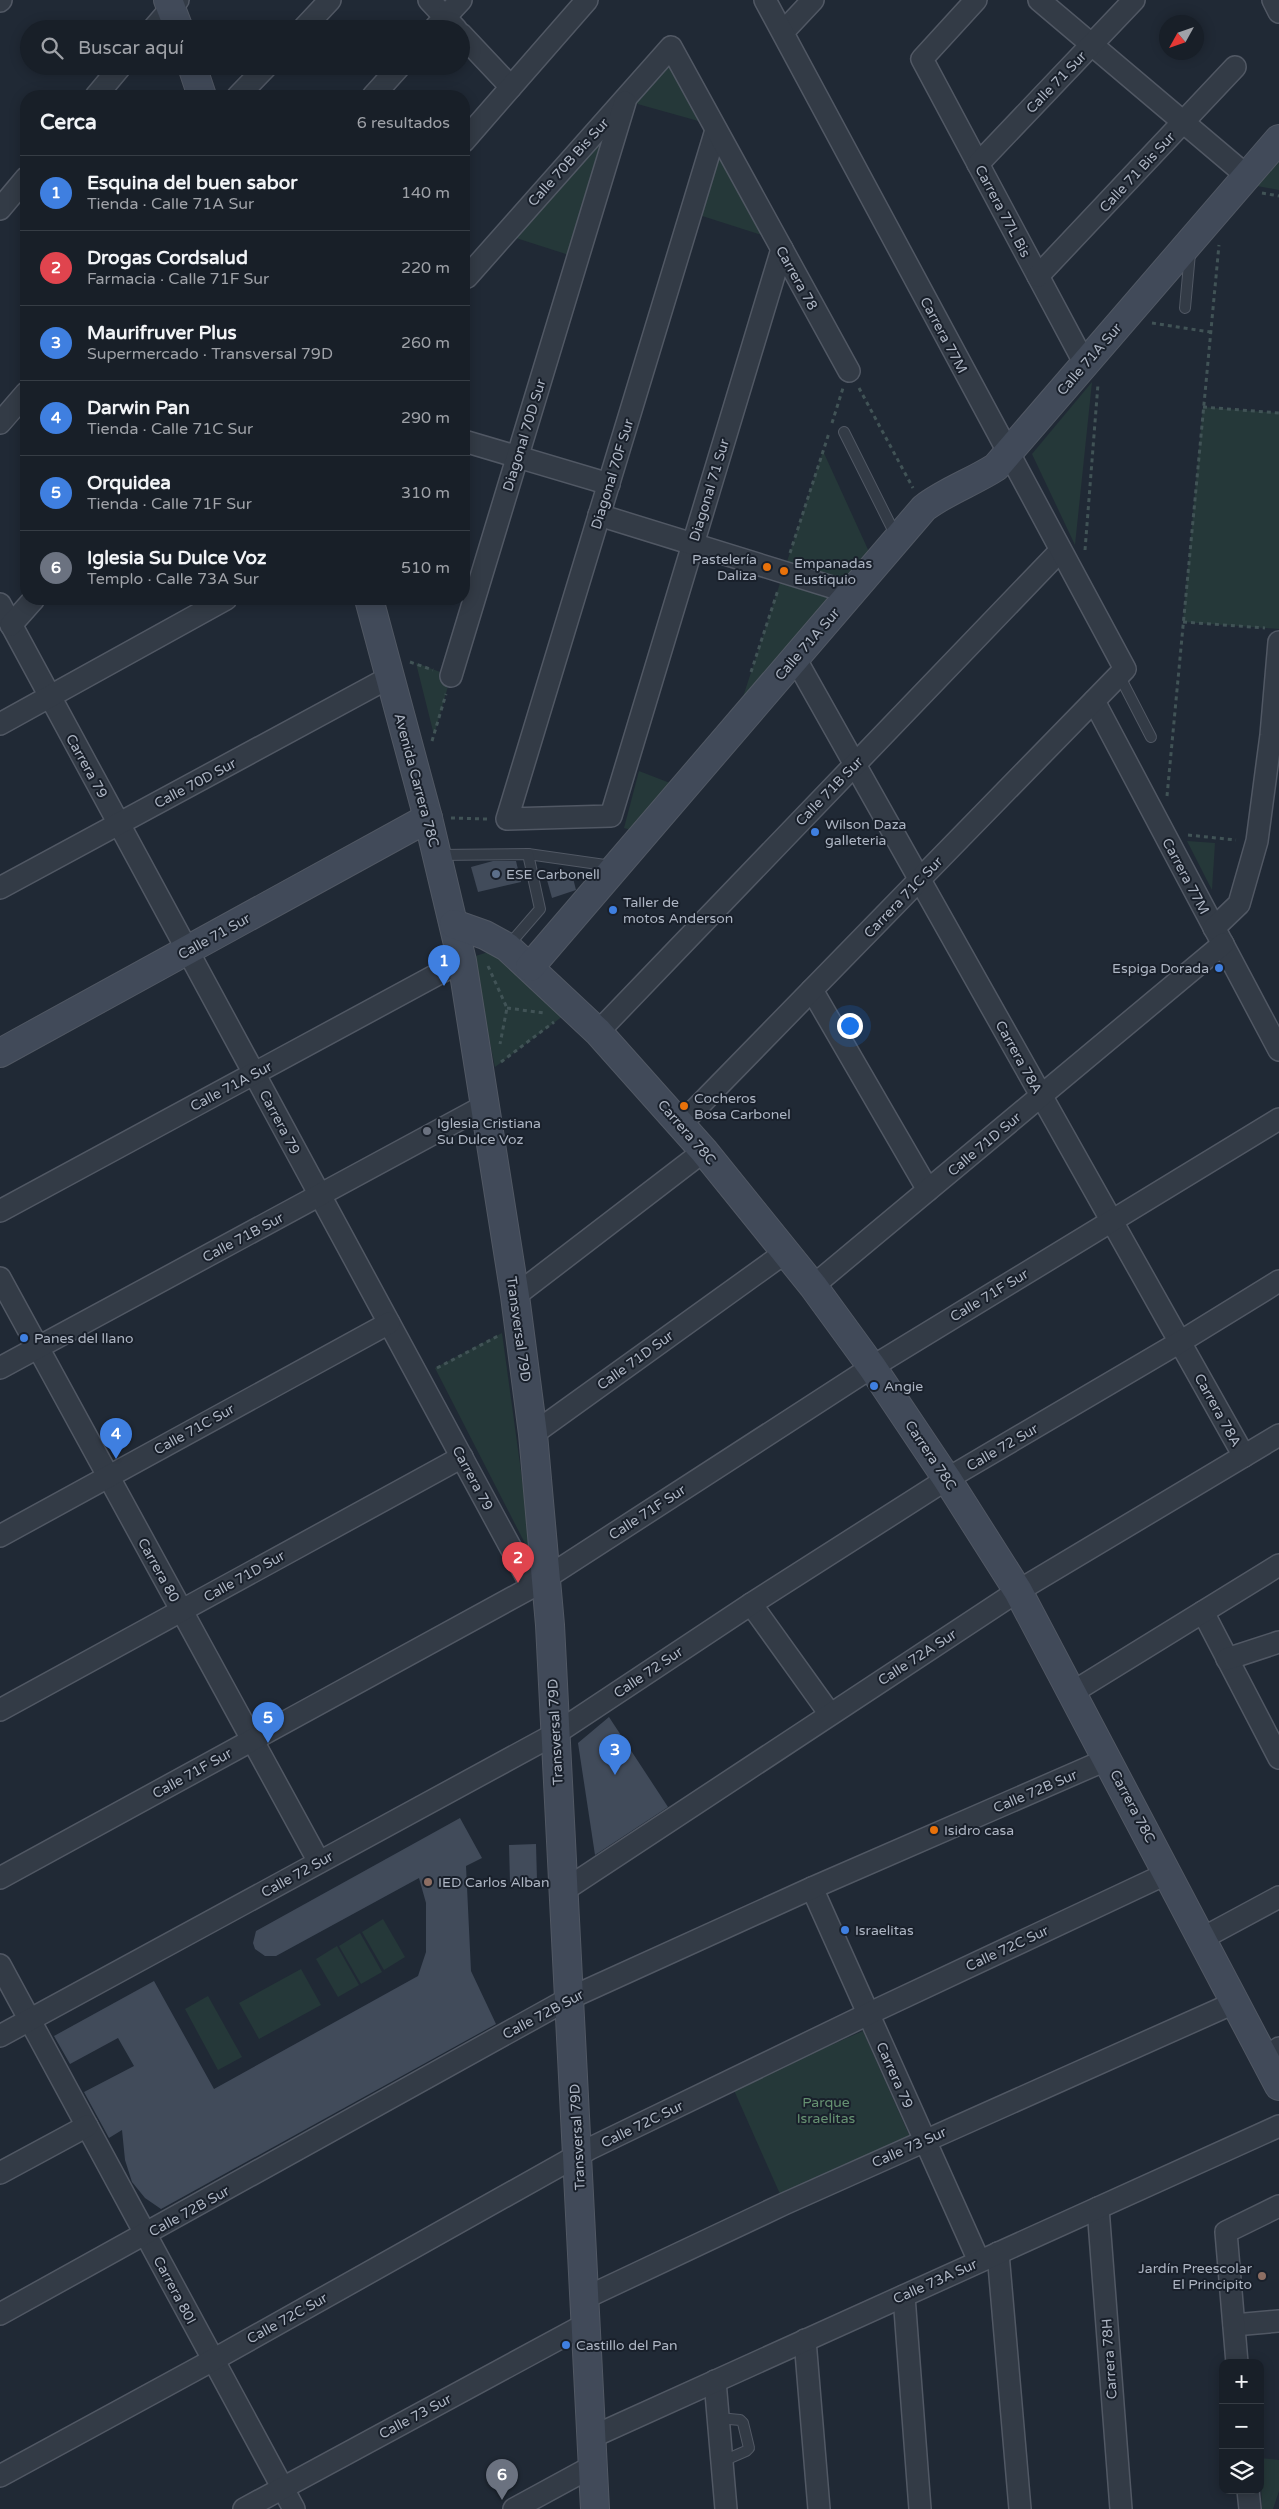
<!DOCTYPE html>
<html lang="es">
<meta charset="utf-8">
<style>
:root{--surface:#181f28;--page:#252c34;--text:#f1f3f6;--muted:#9fa2a8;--line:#363d45;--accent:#bca0f2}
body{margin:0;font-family:"Varela Round",sans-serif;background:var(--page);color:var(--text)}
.controls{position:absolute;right:15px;bottom:15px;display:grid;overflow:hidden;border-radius:10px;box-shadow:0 2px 12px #0003}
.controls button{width:45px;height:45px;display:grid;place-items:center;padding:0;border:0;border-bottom:1px solid var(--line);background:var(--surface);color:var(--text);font:25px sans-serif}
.compass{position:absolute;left:1159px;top:15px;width:45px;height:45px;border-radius:50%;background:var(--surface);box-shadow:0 2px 12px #0003;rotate:230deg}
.you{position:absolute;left:849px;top:1025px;width:18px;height:18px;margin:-12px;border:4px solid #fff;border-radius:50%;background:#1a73e8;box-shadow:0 0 0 8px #1a73e833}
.badge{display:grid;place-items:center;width:32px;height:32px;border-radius:50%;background:var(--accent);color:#fff;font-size:16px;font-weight:700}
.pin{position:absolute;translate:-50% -41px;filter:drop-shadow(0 1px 2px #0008)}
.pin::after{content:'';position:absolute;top:26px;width:18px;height:15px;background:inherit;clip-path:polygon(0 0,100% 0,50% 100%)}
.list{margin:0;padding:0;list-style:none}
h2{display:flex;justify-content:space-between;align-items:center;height:65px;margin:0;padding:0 20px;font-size:21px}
h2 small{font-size:16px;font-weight:400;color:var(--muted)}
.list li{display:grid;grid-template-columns:32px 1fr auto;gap:15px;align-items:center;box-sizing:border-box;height:75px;padding:0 20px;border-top:1px solid var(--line)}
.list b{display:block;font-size:19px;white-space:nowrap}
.list p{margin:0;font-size:16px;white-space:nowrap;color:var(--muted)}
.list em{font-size:16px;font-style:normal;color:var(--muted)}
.icon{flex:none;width:28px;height:28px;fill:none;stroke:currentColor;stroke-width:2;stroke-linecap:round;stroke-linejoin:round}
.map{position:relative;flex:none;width:1279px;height:2509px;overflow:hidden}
.search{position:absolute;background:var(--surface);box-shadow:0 2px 12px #0003;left:20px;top:20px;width:450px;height:55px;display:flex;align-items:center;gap:12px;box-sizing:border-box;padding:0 18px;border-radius:28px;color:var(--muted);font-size:19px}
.panel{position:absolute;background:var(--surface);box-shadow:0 2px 12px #0003;left:20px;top:90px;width:450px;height:515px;border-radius:20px}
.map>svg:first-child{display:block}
.green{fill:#253839}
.building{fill:#414b5a}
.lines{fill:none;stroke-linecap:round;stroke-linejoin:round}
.lane-casing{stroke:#515864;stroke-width:12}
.street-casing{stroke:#515864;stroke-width:24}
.secondary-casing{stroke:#515864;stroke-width:30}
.path{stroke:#415356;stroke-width:3;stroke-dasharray:4 4;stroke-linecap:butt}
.lane{stroke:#333b46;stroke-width:10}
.street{stroke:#333b46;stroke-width:21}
.secondary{stroke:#414a59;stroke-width:28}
.food-dot{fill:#e8710a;stroke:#19202b;stroke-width:2}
.shop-dot{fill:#3f7fe0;stroke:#19202b;stroke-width:2}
.service-dot{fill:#5c6f8a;stroke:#19202b;stroke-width:2}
.worship-dot{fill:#6b7280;stroke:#19202b;stroke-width:2}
.education-dot{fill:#8d6e63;stroke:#19202b;stroke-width:2}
.labels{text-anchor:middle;stroke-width:4;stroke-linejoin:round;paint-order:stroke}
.street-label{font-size:14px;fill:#adb5c3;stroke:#19202b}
.poi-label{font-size:14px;fill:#adb5c3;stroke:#19202b;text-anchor:start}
.park-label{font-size:14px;fill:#669272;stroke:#19202b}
</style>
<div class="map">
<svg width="1279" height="2509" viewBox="0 0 1279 2509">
<rect width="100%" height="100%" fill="#202935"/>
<!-- green -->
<g class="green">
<path d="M669 60 702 122 634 103Z"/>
<path d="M611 129 569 255 516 238Z"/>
<path d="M718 145 765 236 696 214Z"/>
<path d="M1279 162V190L1257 186Z"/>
<path d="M1092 382 1075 545 1032 454Z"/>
<path d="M1203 407 1279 413V629L1183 622Z"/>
<path d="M823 451 870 554 743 697Z"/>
<path d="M416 663 451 676 434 735Z"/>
<path d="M639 771 670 783 631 830 624 828Z"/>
<path d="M1187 841 1215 843 1212 890Z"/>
<path d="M492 951 563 1016 495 1067 472 957Z"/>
<path d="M502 1333 533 1559 435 1368Z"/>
<path d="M383 1919 405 1957 384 1970 362 1932Z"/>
<path d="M360 1933 382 1972 361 1984 339 1946Z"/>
<path d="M337 1946 359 1985 338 1997 316 1959Z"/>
<path d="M301 1969 321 2005 259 2039 239 2003Z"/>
<path d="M208 1996 242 2057 218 2070 185 2009Z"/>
<path d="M863 2031 910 2137 780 2194 733 2088Z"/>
<path d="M1260 2458 1279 2460V2491L1273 2509H1262Z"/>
</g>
<!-- building -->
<g class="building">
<path d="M493 861H516L521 882 478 892 471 867Z"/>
<path d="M572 874 576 890 552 898 547 880Z"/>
<path d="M609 1717 668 1807 595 1855 578 1743Z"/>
<path d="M460 1818 482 1858 466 1866 471 1971 496 2024 161 2209 145 2198 132 2182 125 2160 122 2130 109 2138 84 2092 134 2066 118 2038 70 2064 54 2036 154 1981 214 2089 418 1976 426 1952V1903L419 1878 276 1956H265L255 1949 253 1943 256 1931Z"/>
<path d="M536 1844 537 1881 510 1882 509 1845Z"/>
</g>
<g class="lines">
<!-- lane casing -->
<g class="lane-casing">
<g id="lane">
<path d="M1185 308 1190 253"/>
<path d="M844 432 892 528 899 536"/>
<path d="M1119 675 1151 737"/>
<path d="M528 854 612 866"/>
<path d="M438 855 528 854 540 909 508 946"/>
<path d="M719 2418 740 2420 743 2423 749 2448 746 2451 723 2461"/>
</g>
</g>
<!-- street casing -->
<g class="street-casing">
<g id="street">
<path d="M429 0 456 29"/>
<path d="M976 0 922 59 1085 364"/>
<path d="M1039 0 1247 176"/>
<path d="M1273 0 1279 12"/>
<path d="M0 1 1 0"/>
<path d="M153 29 178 0"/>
<path d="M303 29 330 0"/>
<path d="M434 29 461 0"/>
<path d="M783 32 813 0"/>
<path d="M461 34 511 87"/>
<path d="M96 96 121 66"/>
<path d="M238 96 267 66"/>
<path d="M373 96 400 66"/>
<path d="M716 130 507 819 611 816 782 249"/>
<path d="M464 141 587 0"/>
<path d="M978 164 1134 0"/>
<path d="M0 209 26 178"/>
<path d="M1038 276 1235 67"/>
<path d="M467 277 671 47 849 371"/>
<path d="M0 423 26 393"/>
<path d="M464 441 609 484"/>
<path d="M599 515 851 593"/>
<path d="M0 604 532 1587"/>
<path d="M11 625 34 599"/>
<path d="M795 658 1244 1456"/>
<path d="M451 676 625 102"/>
<path d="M1094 701 1279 1050"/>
<path d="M0 724 226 599"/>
<path d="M0 888 390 677"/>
<path d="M1214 928 1239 904 1257 841 1271 735 1279 642"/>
<path d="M812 990 928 1190"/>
<path d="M598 1032 1060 551"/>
<path d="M681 1124 1125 669 765 0"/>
<path d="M0 1211 462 961"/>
<path d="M0 1278 319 1862"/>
<path d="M813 1286 1223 944"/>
<path d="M515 1296 704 1151"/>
<path d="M0 1368 486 1105"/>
<path d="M533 1434 786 1252"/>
<path d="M0 1536 389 1323"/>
<path d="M751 1604 830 1714"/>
<path d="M1203 1612 1279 1758"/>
<path d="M1227 1659 1279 1642"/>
<path d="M1073 1692 1279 1565"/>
<path d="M0 1710 462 1457"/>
<path d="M0 1878 532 1587 872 1367 1279 1119"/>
<path d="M812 1888 979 2261"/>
<path d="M563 1891 1018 1591 1279 1435"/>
<path d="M1203 1938 1279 1897"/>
<path d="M0 1965 294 2509"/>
<path d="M0 2036 555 1734 751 1604 947 1479 1180 1342 1279 1281"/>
<path d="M1265 2060 1279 2048"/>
<path d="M0 2173 87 2126"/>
<path d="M1098 2208 1121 2509"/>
<path d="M998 2253 1020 2509"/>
<path d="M904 2296 920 2509"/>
<path d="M585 2298 784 2204 1236 2002"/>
<path d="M0 2314 570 1998 812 1888 1108 1759"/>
<path d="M1234 2325 1279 2321"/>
<path d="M805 2340 819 2509"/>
<path d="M1237 2363 1226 2232 1279 2206"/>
<path d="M715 2381 726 2509"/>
<path d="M592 2437 1279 2126"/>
<path d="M0 2476 213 2360 589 2149 868 2014 1168 1873"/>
<path d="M1248 2490 1250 2509"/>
<path d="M244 2509 586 2324"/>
<path d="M514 2509 593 2466"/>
</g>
</g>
<!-- secondary casing -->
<g class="secondary-casing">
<g id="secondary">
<path d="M168 0 179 29"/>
<path d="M192 66 202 96"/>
<path d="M369 599 428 818 462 961 515 1296 533 1434 550 1625 595 2509"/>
<path d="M454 924 485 935 507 947 598 1032 704 1151 813 1286 872 1367 947 1479 1018 1591 1279 2086"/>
<path d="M530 967 924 508C946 491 973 482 996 467L1279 139"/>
<path d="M0 1053 428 818"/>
</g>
</g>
<!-- path -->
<g class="path">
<path d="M1262 193 1279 196"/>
<path d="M1152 323 1210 332"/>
<path d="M859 388 913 488"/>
<path d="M1203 407 1279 413"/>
<path d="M832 423 843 388"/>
<path d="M1085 550 1098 384"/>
<path d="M790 553 829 433"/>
<path d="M1183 622 1265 628"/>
<path d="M410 662 433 670"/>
<path d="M751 672 778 590"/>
<path d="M432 741 446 694"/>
<path d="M1167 796 1219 245"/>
<path d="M451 818 487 819"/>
<path d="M1188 835 1236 840"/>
<path d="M488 966 507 1008 500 1044"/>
<path d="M507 1008 544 1013"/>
<path d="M501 1062 554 1022"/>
<path d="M437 1368 498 1336"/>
</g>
<!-- lane -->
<use href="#lane" class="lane"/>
<!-- street -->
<use href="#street" class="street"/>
<!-- secondary -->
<use href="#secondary" class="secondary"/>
</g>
<!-- markers -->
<g class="food-dot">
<circle cx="767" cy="567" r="5"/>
<circle cx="784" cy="571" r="5"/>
<circle cx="684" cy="1106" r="5"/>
<circle cx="934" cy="1830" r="5"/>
</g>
<g class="shop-dot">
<circle cx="815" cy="832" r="5"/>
<circle cx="613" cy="910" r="5"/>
<circle cx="1219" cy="968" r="5"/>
<circle cx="24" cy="1338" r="5"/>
<circle cx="874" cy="1386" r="5"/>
<circle cx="845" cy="1930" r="5"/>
<circle cx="566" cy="2345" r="5"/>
</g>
<circle class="service-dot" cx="496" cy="874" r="5"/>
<circle class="worship-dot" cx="427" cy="1131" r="5"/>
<g class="education-dot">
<circle cx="428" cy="1882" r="5"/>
<circle cx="1262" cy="2276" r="5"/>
</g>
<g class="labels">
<!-- street labels -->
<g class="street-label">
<text transform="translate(1056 82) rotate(-46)" y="5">Calle 71 Sur</text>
<text transform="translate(568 162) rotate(-48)" y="5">Calle 70B Bis Sur</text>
<text transform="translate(1137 172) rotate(-47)" y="5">Calle 71 Bis Sur</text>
<text transform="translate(1003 211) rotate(62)" y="5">Carrera 77L Bis</text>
<text transform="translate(797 278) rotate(61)" y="5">Carrera 78</text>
<text transform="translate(944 335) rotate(62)" y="5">Carrera 77M</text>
<text transform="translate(1089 359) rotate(-49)" y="5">Calle 71A Sur</text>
<text transform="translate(524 435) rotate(-73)" y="5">Diagonal 70D Sur</text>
<text transform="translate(612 474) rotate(-73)" y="5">Diagonal 70F Sur</text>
<text transform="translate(709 490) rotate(-73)" y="5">Diagonal 71 Sur</text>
<text transform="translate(807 644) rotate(-49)" y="5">Calle 71A Sur</text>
<text transform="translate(87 766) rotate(61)" y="5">Carrera 79</text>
<text transform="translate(417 780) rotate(75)" y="5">Avenida Carrera 78C</text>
<text transform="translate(195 783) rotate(-28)" y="5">Calle 70D Sur</text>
<text transform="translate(829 791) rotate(-46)" y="5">Calle 71B Sur</text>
<text transform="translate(1186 876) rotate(62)" y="5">Carrera 77M</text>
<text transform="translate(903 897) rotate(-46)" y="5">Carrera 71C Sur</text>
<text transform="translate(214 936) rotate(-29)" y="5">Calle 71 Sur</text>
<text transform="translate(1019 1057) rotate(61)" y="5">Carrera 78A</text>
<text transform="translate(231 1086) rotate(-28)" y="5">Calle 71A Sur</text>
<text transform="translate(280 1122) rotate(62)" y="5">Carrera 79</text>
<text transform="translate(687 1132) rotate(49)" y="5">Carrera 78C</text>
<text transform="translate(984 1144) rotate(-40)" y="5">Calle 71D Sur</text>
<text transform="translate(243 1237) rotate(-28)" y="5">Calle 71B Sur</text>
<text transform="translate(989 1295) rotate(-31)" y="5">Calle 71F Sur</text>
<text transform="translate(519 1329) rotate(82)" y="5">Transversal 79D</text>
<text transform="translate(635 1360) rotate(-36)" y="5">Calle 71D Sur</text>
<text transform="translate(1218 1410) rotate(61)" y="5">Carrera 78A</text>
<text transform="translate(194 1429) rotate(-29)" y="5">Calle 71C Sur</text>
<text transform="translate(1002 1447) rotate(-30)" y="5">Calle 72 Sur</text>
<text transform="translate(931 1455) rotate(56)" y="5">Carrera 78C</text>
<text transform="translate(473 1478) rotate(62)" y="5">Carrera 79</text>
<text transform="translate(647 1512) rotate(-33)" y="5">Calle 71F Sur</text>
<text transform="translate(159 1570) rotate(61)" y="5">Carrera 80</text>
<text transform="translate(244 1576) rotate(-29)" y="5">Calle 71D Sur</text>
<text transform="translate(917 1657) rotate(-33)" y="5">Calle 72A Sur</text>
<text transform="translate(648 1672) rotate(-34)" y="5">Calle 72 Sur</text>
<text transform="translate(555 1732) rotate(-93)" y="5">Transversal 79D</text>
<text transform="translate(192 1773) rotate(-29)" y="5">Calle 71F Sur</text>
<text transform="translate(1035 1791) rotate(-23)" y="5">Calle 72B Sur</text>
<text transform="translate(1133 1806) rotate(62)" y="5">Carrera 78C</text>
<text transform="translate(297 1874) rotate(-29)" y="5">Calle 72 Sur</text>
<text transform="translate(1007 1948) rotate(-25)" y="5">Calle 72C Sur</text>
<text transform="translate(543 2014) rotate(-28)" y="5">Calle 72B Sur</text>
<text transform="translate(895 2075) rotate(66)" y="5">Carrera 79</text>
<text transform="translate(642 2124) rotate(-26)" y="5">Calle 72C Sur</text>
<text transform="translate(577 2137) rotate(-93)" y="5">Transversal 79D</text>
<text transform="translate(909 2147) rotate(-24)" y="5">Calle 73 Sur</text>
<text transform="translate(189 2211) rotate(-29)" y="5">Calle 72B Sur</text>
<text transform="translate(935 2281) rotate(-24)" y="5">Calle 73A Sur</text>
<text transform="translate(175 2290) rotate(62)" y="5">Carrera 80I</text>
<text transform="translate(287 2318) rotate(-29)" y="5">Calle 72C Sur</text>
<text transform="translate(1109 2359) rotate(-94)" y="5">Carrera 78H</text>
<text transform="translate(415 2416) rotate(-28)" y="5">Calle 73 Sur</text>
</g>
<!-- poi labels -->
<g class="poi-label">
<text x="757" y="564" text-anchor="end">Pastelería<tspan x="757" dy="16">Daliza</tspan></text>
<text x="794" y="568">Empanadas<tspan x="794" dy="16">Eustiquio</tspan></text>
<text x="825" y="829">Wilson Daza<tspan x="825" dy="16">galleteria</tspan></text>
<text x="506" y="879">ESE Carbonell</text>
<text x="623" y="907">Taller de<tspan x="623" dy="16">motos Anderson</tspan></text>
<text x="1209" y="973" text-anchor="end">Espiga Dorada</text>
<text x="694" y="1103">Cocheros<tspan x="694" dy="16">Bosa Carbonel</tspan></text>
<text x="437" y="1128">Iglesia Cristiana<tspan x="437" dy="16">Su Dulce Voz</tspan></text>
<text x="34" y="1343">Panes del llano</text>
<text x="884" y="1391">Angie</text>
<text x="944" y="1835">Isidro casa</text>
<text x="438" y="1887">IED Carlos Alban</text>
<text x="855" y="1935">Israelitas</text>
<text x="1252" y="2273" text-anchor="end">Jardín Preescolar<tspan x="1252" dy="16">El Principito</tspan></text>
<text x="576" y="2350">Castillo del Pan</text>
</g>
<!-- park labels -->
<g class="park-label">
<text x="826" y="2107">Parque<tspan x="826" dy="16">Israelitas</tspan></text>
</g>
</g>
</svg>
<div class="controls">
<button>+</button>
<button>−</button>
<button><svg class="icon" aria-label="layers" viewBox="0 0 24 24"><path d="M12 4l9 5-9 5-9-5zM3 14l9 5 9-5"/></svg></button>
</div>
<svg class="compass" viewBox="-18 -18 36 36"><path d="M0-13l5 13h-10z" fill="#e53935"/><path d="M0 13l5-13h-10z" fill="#9fa2a8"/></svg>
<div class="you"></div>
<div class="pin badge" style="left:444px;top:986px;background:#3f7fe0">1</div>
<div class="pin badge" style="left:518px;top:1583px;background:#e0444e">2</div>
<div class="pin badge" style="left:615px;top:1775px;background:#3f7fe0">3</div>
<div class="pin badge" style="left:116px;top:1459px;background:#3f7fe0">4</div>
<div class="pin badge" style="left:268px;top:1743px;background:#3f7fe0">5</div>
<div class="pin badge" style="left:502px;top:2500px;background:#6b7280">6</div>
<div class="search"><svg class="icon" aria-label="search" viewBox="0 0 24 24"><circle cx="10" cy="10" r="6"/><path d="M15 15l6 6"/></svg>Buscar aquí</div>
<section class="panel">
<h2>Cerca<small>6 resultados</small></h2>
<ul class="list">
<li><span class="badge" style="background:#3f7fe0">1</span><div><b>Esquina del buen sabor</b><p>Tienda · Calle 71A Sur</p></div><em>140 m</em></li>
<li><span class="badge" style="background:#e0444e">2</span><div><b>Drogas Cordsalud</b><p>Farmacia · Calle 71F Sur</p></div><em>220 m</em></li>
<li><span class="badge" style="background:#3f7fe0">3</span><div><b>Maurifruver Plus</b><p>Supermercado · Transversal 79D</p></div><em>260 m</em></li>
<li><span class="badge" style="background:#3f7fe0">4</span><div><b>Darwin Pan</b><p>Tienda · Calle 71C Sur</p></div><em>290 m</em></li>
<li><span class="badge" style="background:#3f7fe0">5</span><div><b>Orquidea</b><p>Tienda · Calle 71F Sur</p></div><em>310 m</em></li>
<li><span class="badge" style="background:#6b7280">6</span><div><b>Iglesia Su Dulce Voz</b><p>Templo · Calle 73A Sur</p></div><em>510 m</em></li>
</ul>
</section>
</div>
